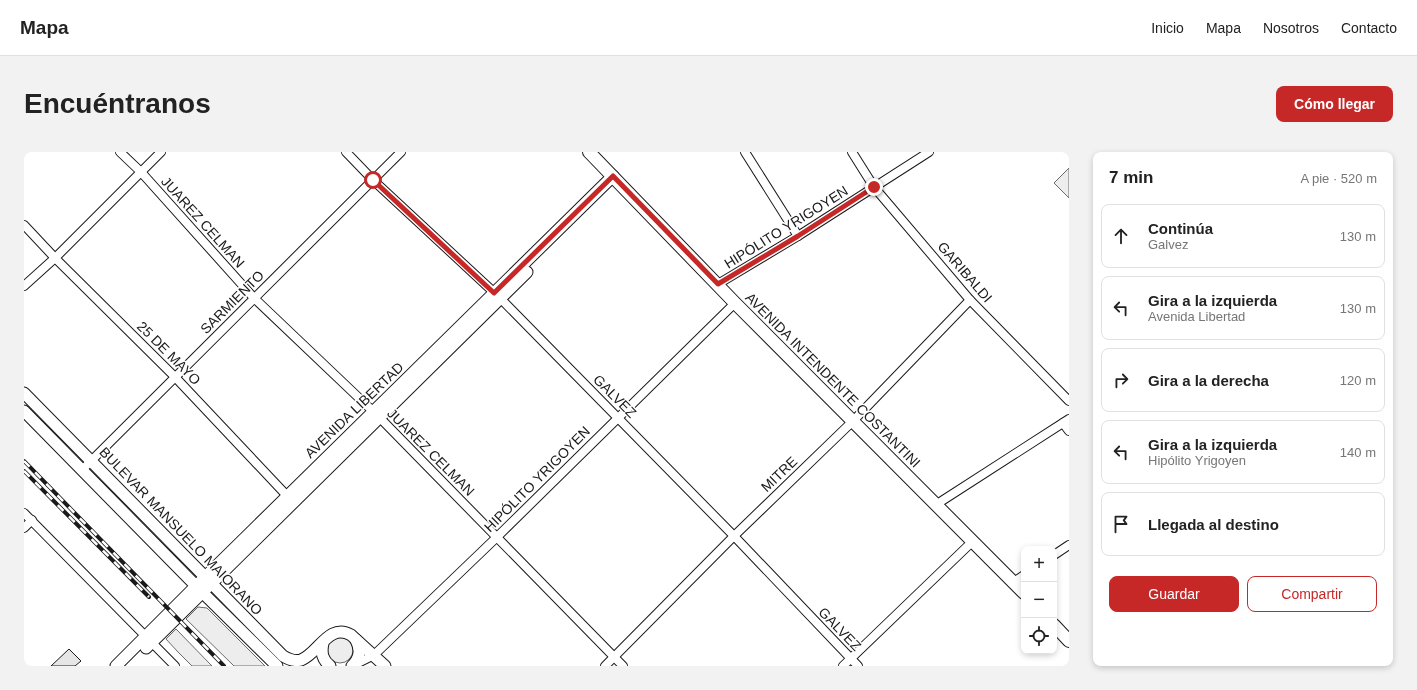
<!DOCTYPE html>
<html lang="es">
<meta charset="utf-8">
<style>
:root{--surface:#fff;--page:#f2f2f2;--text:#222;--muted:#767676;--line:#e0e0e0;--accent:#c62828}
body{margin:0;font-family:Helvetica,sans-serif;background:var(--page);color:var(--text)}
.controls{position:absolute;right:12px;bottom:12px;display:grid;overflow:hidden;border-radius:8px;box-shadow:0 2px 6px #0003}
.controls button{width:36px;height:36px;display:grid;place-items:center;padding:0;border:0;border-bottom:1px solid var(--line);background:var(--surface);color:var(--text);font:20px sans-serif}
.stop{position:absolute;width:12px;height:12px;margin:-9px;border:3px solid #c62828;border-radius:50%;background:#fff}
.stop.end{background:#c62828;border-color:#fff;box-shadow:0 1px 4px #0008}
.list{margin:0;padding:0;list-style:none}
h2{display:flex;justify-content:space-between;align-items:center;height:52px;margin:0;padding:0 16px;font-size:17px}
h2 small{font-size:13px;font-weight:400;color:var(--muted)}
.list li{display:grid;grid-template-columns:26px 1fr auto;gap:12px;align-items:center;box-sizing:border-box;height:64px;margin:0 8px 8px;padding:0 8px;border:1px solid var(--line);border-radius:8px}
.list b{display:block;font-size:15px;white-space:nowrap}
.list p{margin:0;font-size:13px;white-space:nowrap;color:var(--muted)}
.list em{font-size:13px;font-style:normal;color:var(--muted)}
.actions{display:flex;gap:8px;padding:12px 16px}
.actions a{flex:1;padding:9px 0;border:1px solid var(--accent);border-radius:8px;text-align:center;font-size:14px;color:var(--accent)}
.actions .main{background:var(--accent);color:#fff}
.icon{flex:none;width:22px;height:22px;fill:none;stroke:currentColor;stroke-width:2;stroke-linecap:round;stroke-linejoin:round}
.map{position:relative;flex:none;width:1045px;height:514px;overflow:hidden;border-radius:8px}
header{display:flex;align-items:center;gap:24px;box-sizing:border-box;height:56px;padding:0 20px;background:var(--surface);border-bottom:1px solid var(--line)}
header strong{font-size:19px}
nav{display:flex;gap:22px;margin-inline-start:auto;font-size:14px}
.intro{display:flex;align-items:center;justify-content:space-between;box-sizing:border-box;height:96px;padding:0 24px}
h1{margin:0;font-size:28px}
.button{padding:10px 18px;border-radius:8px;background:var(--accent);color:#fff;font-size:14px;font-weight:700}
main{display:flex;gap:24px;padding:0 24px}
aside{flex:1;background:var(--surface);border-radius:8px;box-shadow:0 2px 6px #0003}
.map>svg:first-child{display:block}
.built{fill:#ededed;stroke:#6a6a6a}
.building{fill:#e6e6e6;stroke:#1a1a1a}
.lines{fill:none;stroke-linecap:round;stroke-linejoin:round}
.street-casing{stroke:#1a1a1a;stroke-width:10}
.secondary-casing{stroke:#1a1a1a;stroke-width:13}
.primary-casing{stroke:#1a1a1a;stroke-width:14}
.street{stroke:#fff;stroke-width:8}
.secondary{stroke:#fff;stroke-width:11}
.primary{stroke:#fff;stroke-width:12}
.rail-casing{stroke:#1a1a1a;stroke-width:4}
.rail{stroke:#fff;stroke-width:2.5;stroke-dasharray:8;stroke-linecap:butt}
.route{stroke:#c62828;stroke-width:5}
.labels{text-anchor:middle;stroke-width:3;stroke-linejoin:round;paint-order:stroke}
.street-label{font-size:14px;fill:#1a1a1a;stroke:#fff}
</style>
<header>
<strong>Mapa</strong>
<nav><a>Inicio</a><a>Mapa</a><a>Nosotros</a><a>Contacto</a></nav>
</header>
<div class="intro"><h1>Encuéntranos</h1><a class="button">Cómo llegar</a></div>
<main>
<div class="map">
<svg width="1045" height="514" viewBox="0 0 1045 514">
<rect width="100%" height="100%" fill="#fff"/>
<!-- built -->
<g class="built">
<path d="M1045 16V46L1030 31Z"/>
<path d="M174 455 183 456 241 514H210L162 467Z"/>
<path d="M152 477 188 514H168L154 500 142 487Z"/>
<circle cx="316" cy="498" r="13"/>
</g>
<!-- building -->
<path class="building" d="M45 497 57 509 51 514H27Z"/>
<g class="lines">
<!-- street casing -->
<g class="street-casing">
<g id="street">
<path d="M96 0 117 20 230 146 355 265 599 514"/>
<path d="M322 0 349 28 476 146 710 384 834 514"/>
<path d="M721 0 774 84"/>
<path d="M828 0 850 35 946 148 1045 249"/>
<path d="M0 73 31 106 151 225 267 348"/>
<path d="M694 132 774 84 905 0"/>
<path d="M0 134 31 106 137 0"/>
<path d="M1039 271 1045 279"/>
<path d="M58 318 377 0"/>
<path d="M913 352 1045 267"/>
<path d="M0 361 151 514"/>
<path d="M0 376 8 368"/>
<path d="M1030 403 1045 393"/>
<path d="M990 430 1000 423"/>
<path d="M330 513 350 503 473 385 711 151"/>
<path d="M581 514 710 384 829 269 946 148"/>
<path d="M819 514 949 389"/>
</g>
</g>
<!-- secondary casing -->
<g class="secondary-casing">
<g id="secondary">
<path d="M0 241 259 504C264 507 270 510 277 508 294 502 305 470 327 483L361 514"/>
<path d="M0 259 178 440 253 514"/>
<path d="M299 491C297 501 298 507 306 514"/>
<path d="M122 496 503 120"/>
<path d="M92 514 172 434 589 24"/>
<path d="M328 514C336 506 337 498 332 488"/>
</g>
</g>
<!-- primary casing -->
<g class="primary-casing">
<g id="primary">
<path d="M565 0 711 151 1000 441"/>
<path d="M1030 473 1045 489"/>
</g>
</g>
<!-- street -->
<use href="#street" class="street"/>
<!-- secondary -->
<use href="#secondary" class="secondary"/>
<!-- primary -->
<use href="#primary" class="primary"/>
<!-- rail casing -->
<g class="rail-casing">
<g id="rail">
<path d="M0 309 200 514"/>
<path d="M0 319 125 445"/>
</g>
</g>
<!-- rail -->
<use href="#rail" class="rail"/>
</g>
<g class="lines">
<!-- route -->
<path class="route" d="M349 28 470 141 589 24 694 132 774 84 850 35"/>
</g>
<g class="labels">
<!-- street labels -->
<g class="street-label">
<text transform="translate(179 70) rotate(48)" y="5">JUAREZ CELMAN</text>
<text transform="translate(762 75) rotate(-32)" y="5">HIPÓLITO YRIGOYEN</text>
<text transform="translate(941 120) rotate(49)" y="5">GARIBALDI</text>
<text transform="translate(208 150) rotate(-45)" y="5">SARMIENTO</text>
<text transform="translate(145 201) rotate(45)" y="5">25 DE MAYO</text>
<text transform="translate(809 228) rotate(45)" y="5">AVENIDA INTENDENTE COSTANTINI</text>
<text transform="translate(591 244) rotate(45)" y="5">GALVEZ</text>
<text transform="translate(330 258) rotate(-44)" y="5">AVENIDA LIBERTAD</text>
<text transform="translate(407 300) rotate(45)" y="5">JUAREZ CELMAN</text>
<text transform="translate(755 322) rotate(-44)" y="5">MITRE</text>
<text transform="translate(513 327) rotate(-45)" y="5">HIPÓLITO YRIGOYEN</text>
<text transform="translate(157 379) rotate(46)" y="5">BULEVAR MANSUELO MAIORANO</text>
<text transform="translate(816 477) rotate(46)" y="5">GALVEZ</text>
</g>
</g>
</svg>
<div class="controls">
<button>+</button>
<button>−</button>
<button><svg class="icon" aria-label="locate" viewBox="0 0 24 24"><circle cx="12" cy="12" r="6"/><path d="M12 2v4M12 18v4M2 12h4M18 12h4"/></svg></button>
</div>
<div class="stop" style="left:349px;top:28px"></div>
<div class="stop end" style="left:850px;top:35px"></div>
</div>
<aside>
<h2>7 min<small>A pie · 520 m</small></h2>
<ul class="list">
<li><svg class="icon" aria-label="ahead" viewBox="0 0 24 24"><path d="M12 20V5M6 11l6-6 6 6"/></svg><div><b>Continúa</b><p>Galvez</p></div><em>130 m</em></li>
<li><svg class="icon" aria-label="left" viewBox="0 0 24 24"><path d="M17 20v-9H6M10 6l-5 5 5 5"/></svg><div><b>Gira a la izquierda</b><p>Avenida Libertad</p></div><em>130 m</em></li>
<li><svg class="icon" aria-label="right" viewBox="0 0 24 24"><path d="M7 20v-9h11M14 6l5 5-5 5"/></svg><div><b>Gira a la derecha</b></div><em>120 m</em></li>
<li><svg class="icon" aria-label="left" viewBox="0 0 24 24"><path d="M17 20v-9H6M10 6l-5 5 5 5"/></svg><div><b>Gira a la izquierda</b><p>Hipólito Yrigoyen</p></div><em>140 m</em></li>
<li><svg class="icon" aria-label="arrive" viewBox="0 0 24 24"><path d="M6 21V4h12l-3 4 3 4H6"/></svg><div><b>Llegada al destino</b></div></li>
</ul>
<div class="actions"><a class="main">Guardar</a><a>Compartir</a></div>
</aside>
</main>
